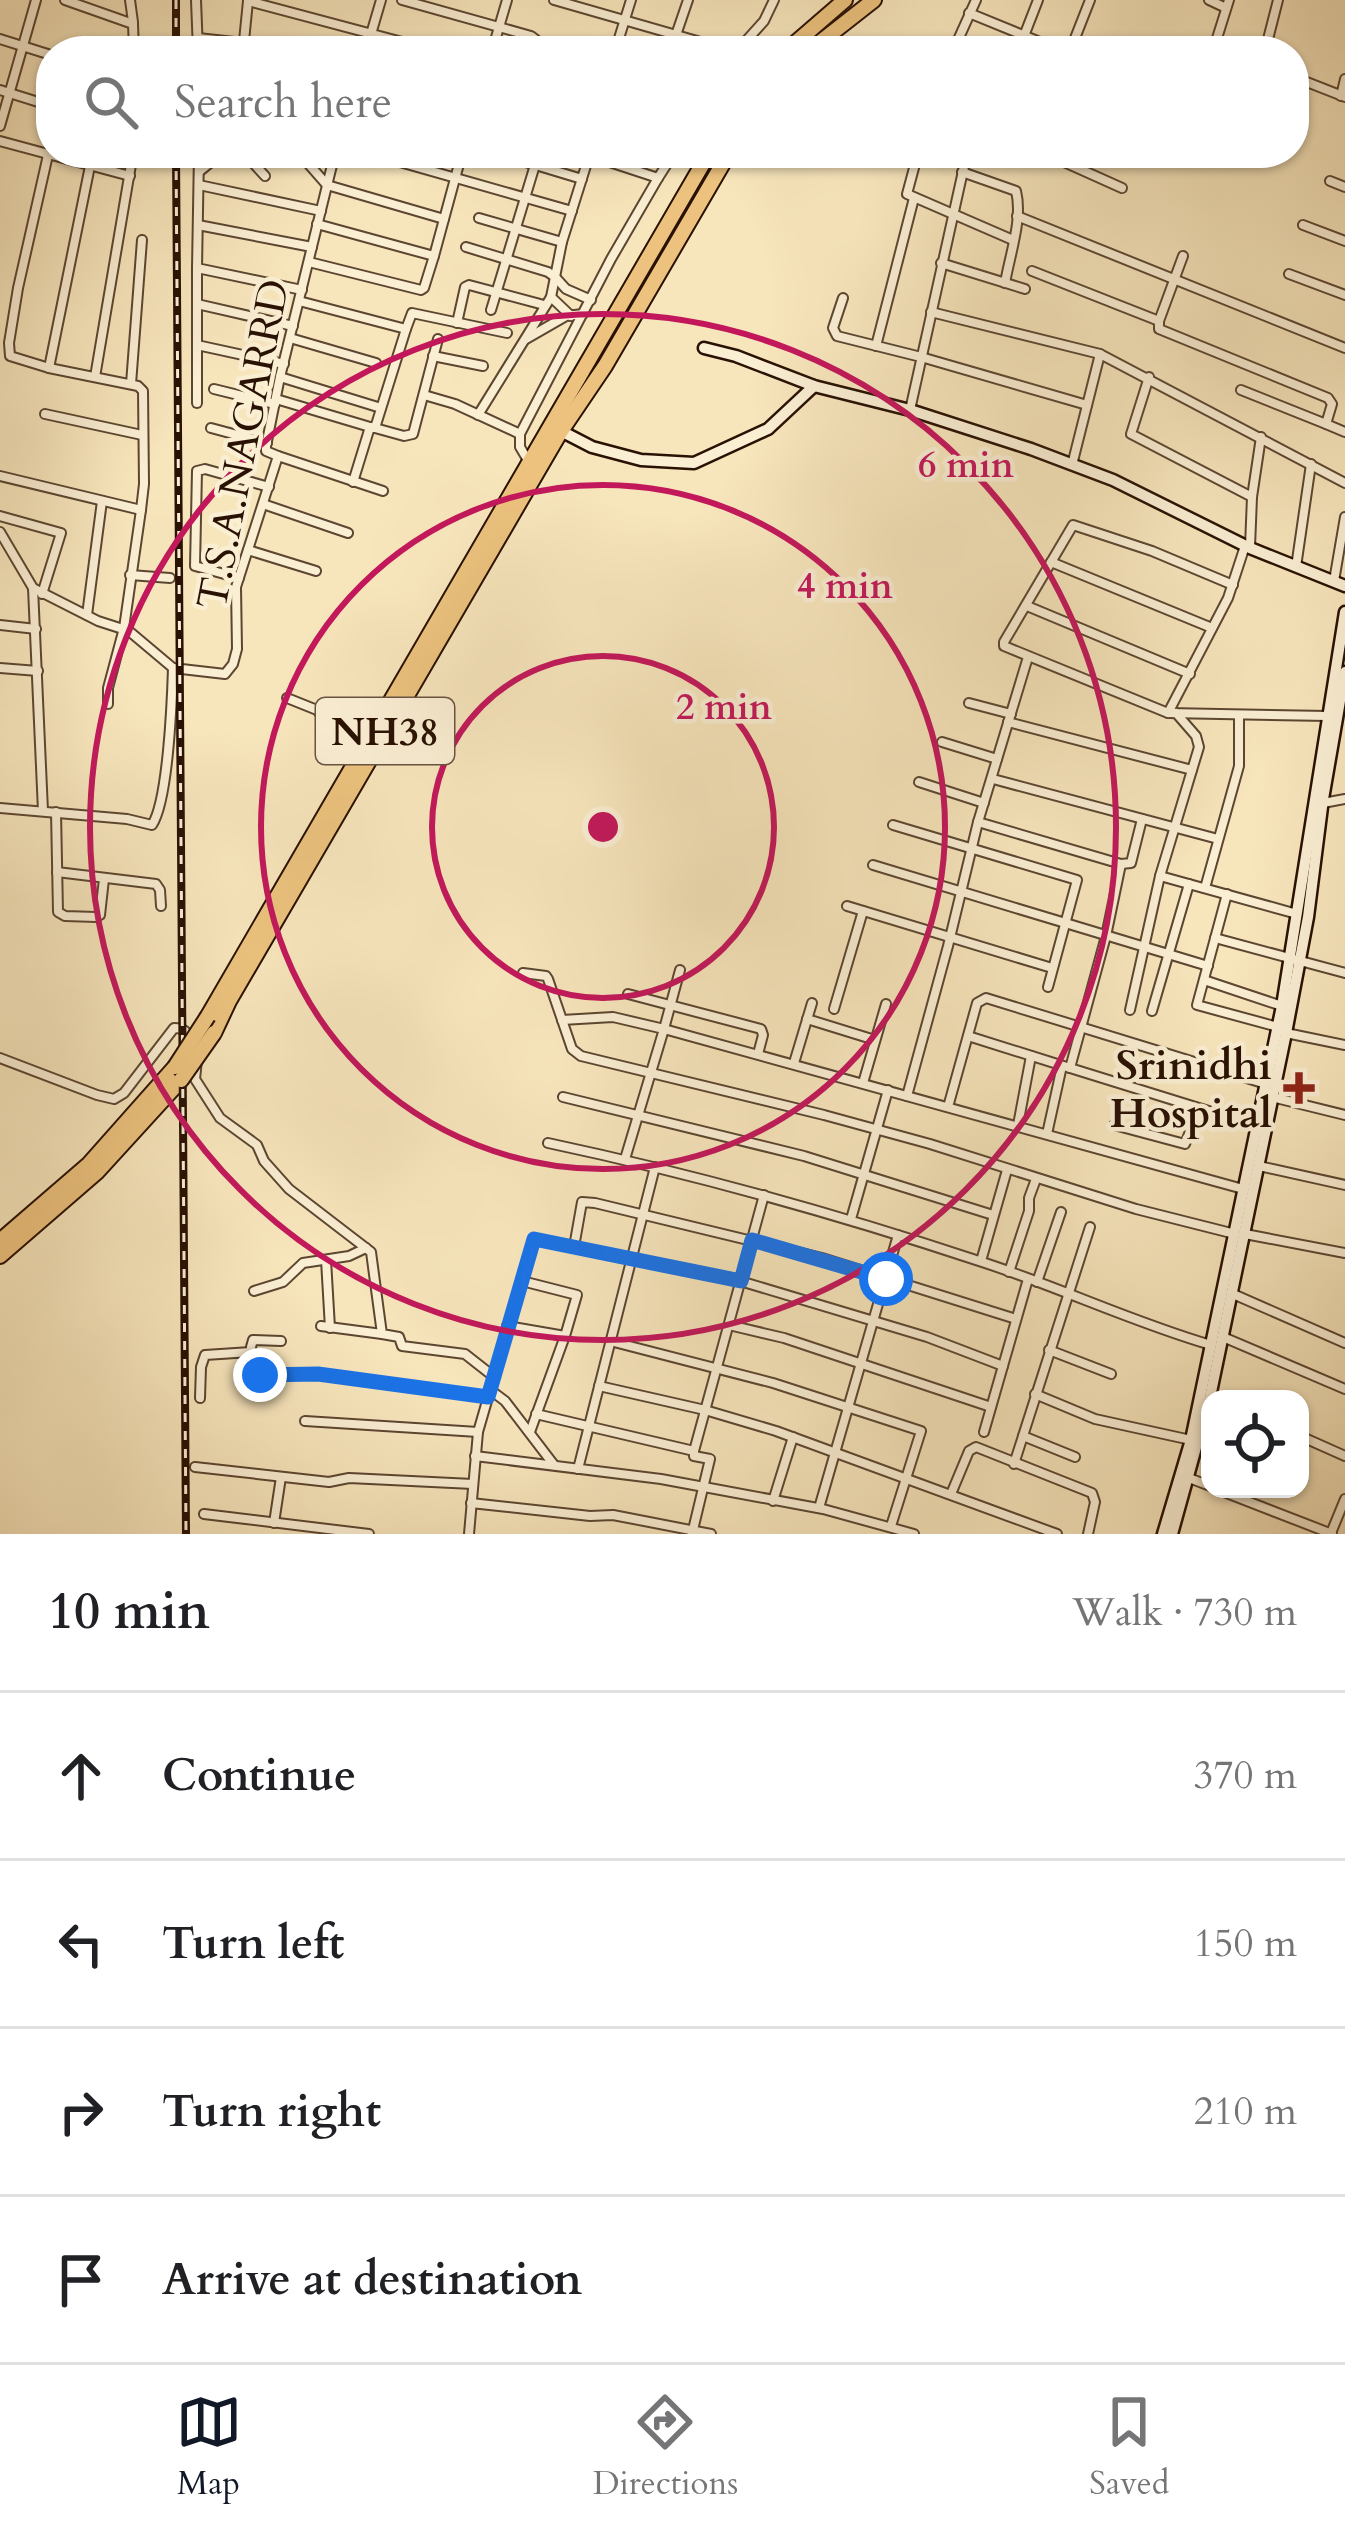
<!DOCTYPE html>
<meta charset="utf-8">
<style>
:root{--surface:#fff;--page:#f6f6f6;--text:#202124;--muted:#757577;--line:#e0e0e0;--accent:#111827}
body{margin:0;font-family:Cardo,serif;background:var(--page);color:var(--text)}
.controls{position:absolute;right:36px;bottom:36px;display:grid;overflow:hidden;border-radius:24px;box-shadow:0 3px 9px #0004}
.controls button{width:108px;height:108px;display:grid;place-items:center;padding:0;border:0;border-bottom:3px solid var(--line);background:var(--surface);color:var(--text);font:60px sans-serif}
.stop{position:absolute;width:36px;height:36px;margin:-27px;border:9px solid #1a73e8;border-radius:50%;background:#fff}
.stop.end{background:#1a73e8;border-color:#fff;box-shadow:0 3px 12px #0008}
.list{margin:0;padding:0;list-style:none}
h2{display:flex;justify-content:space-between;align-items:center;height:156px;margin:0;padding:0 48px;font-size:51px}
h2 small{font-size:39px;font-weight:400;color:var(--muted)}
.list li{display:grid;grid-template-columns:78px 1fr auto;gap:36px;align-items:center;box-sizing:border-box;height:168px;padding:0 48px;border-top:3px solid var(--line)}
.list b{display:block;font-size:45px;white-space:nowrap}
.list em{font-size:39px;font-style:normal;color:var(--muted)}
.icon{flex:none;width:66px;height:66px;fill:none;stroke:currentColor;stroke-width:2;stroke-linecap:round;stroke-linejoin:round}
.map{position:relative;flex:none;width:1345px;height:1534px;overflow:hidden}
.search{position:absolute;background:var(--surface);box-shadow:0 3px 9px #0004;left:36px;right:36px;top:36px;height:132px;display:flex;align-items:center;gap:30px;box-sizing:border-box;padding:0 42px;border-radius:48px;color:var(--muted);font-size:45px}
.sheet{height:828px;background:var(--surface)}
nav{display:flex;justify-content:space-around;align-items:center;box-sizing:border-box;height:168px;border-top:3px solid var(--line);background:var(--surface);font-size:33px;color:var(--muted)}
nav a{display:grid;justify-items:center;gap:6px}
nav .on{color:var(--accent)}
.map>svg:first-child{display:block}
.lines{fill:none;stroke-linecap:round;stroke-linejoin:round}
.street-casing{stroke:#5c4631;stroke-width:12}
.secondary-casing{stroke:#291103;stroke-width:15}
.highway-casing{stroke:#291103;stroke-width:18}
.street{stroke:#faeed3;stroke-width:8}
.secondary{stroke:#faeed3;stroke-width:10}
.highway{stroke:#ecc27e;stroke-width:14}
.rail-casing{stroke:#291103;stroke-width:8}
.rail{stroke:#faeed3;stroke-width:3;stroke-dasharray:9;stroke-linecap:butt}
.highway-bridge-casing{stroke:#291103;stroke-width:18;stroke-linecap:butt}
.highway-bridge{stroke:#ecc27e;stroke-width:14}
.route{stroke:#1a73e8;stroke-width:15}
.ring{fill:none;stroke:#c2185b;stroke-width:6}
.poi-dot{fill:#8f2418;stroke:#faeed3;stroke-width:4.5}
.labels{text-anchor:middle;stroke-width:9;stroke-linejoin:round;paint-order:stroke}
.shield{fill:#faeed3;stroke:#685341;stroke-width:3}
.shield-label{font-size:39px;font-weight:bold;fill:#291103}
.street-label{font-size:42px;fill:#291103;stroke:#faeed3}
.poi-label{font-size:42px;font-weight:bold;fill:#291103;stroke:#faeed3;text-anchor:end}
.centre{fill:#c2185b;stroke:#faeed3;stroke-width:6}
.ring-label{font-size:36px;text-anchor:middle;font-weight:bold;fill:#c2185b;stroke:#faeed3;stroke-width:9;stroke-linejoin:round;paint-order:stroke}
</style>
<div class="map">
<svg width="1345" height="1534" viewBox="0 0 1345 1534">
<rect width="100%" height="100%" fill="#f7e5bc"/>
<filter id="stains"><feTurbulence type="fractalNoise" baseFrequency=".00167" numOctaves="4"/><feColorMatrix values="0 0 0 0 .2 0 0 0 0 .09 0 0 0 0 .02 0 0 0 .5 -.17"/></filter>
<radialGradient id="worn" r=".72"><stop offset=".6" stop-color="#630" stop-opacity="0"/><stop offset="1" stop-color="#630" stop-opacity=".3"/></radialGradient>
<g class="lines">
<!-- street casing -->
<g class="street-casing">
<g id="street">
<path d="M65 0 133 24 134 51"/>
<path d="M130 0 133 22"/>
<path d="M196 0 198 51"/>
<path d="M402 0 531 36 548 49 557 51"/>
<path d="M554 0 732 51"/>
<path d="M1209 0 1226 8"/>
<path d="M248 1 436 51"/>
<path d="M969 13 1062 51"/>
<path d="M676 35 688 0"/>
<path d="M1024 36 1038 0"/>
<path d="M198 38 244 43 280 51"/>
<path d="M0 39 51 55"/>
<path d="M243 51 248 1"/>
<path d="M366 51 381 0"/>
<path d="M492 51 507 0"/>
<path d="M615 51 631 0"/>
<path d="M737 51 764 21 774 0"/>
<path d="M953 51 976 0"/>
<path d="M1070 51 1090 0"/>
<path d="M1213 51 1229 0"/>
<path d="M1265 51 1278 0"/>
<path d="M1294 77 1345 97"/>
<path d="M0 90 51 106"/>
<path d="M1341 96 1345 79"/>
<path d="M0 126 36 0"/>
<path d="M0 141 130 176"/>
<path d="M199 153 197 268 302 290"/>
<path d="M244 153 265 176"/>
<path d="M299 153 327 185 444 219"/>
<path d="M368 153 572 211"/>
<path d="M496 153 582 179"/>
<path d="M582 153 658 178 674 153"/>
<path d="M918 153 907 194 1013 240"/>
<path d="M1044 153 1122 188"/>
<path d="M48 155 18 288 9 343 10 356 49 368 138 386 143 391 144 484 141 510 124 628 108 688V704"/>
<path d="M200 171 222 153"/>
<path d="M962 172 1016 191C1023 219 1010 254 1005 283"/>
<path d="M1330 181 1345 187"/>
<path d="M199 185 321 211"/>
<path d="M1017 216 1345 348"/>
<path d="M479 218 562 242"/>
<path d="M317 224 434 256 462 153"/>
<path d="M198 225 312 247"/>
<path d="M1303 225 1345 241"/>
<path d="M466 247 548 272 555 277 562 242 590 153"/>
<path d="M1183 256 1159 321V329L1328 398 1332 404 1326 424 1345 432"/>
<path d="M309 262 421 290 424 288 434 256"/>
<path d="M941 263 1025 289"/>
<path d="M197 268V304L293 326"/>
<path d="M1032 271 1159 321"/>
<path d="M1289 274 1345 295"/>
<path d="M556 278 566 289 591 300"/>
<path d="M551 297 571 316"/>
<path d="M843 298 833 328 837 336 921 357 1087 405"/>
<path d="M299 301 406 329 375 428 370 427 353 482"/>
<path d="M197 304V345L284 364"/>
<path d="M491 310 535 165"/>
<path d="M931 312 1100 354 1345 483"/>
<path d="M457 323 465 287 469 285 544 305"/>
<path d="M406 329 412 313 507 333"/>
<path d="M290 338 376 363"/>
<path d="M526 339 566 316 583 314"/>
<path d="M197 345V403"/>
<path d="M876 346 914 198"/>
<path d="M433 356 483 366"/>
<path d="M49 368 90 166"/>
<path d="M95 377 133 153"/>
<path d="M280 377 381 408"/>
<path d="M1149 377 1131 434 1252 497"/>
<path d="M131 384 142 240"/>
<path d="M214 389 275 404"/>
<path d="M1241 390 1326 424"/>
<path d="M424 395 455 404 520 434"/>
<path d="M276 399 370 427"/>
<path d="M910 410 967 153"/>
<path d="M45 414 142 435"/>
<path d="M478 415 551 297 555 277"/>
<path d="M211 428 267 443"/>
<path d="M375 428 404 436 413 434 438 339"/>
<path d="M278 456 383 491"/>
<path d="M529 462 520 447V434L611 259 658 178"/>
<path d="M1072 465 1100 354"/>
<path d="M0 476 141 510"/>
<path d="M263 504 348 533"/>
<path d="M0 516 61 533 42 594"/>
<path d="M0 532 33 588 43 811"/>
<path d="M1245 546 1228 598 1168 713 1328 716"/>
<path d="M1250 547 1252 497 1261 437"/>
<path d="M248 550 316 571"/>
<path d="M1051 562 1212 628"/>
<path d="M1296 567 1311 464"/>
<path d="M130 575 170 578"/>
<path d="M239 578 195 566 197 471 205 469 269 487"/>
<path d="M1334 581 1345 517"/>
<path d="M33 588 98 621 129 631 173 668 225 674 233 664 237 649 236 587 278 456 266 451V446L280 377 335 153"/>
<path d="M1027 606 1190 674"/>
<path d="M87 615 102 501"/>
<path d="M0 625 36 629"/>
<path d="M0 668 38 671"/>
<path d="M287 698 317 710 330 726 343 731"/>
<path d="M969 703 1011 714"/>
<path d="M1168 713 1004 646V642L1073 525 1152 551 1233 585"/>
<path d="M1008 722 1192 770"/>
<path d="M942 742 997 759"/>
<path d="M993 779 1218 839"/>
<path d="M919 782 984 803"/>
<path d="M1323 803 1345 799"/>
<path d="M0 808 127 819 152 825C168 801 172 700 173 668"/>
<path d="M56 812 58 912 65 916 96 917 100 915 104 879"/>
<path d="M978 822 1121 864 1106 936 1070 1068 1257 1126"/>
<path d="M893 825 1077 880 1048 987"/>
<path d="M1121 864 1131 863 1142 819"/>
<path d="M873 865 1208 966"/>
<path d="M57 872 156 884 160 890 161 906"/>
<path d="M1160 876 1297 914"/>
<path d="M1205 888 1239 766V715"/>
<path d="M1227 894 1197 1005 1278 1027"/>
<path d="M847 906 1052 968"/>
<path d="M1215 938 1345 973"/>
<path d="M523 973 546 976 548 979 572 1049 581 1056 824 1115 930 1144 1136 1209 1235 1234"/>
<path d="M1204 980 1282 1006"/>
<path d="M628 994 761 1029 763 1035 758 1054"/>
<path d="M834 1009 863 911"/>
<path d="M1130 1010 1160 876 1199 747 1196 736 1176 713"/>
<path d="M1152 1011 1189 884"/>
<path d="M807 1019 875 1040"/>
<path d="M562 1020 613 1017 664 1029 680 970"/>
<path d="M1286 1033 1345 1045"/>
<path d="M968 1036 1070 1068"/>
<path d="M0 1058 97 1095 114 1099 124 1093 174 1028C184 1028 187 1031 190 1040"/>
<path d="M197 1060 195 1079 220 1118 257 1145 264 1161 289 1189 371 1252 382 1334 399 1337 402 1346 465 1354 493 1376"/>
<path d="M794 1063 812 1003"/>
<path d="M863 1083 886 1004"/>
<path d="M907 1096 948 946 978 822 1028 657"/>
<path d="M563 1097 804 1156 993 1215"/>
<path d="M1272 1097 1345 1115"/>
<path d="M948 1107 977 1003 986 998 1266 1084"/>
<path d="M1018 1125 1031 1056"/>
<path d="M1114 1125 1185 1144 1199 1109"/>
<path d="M1047 1134 1062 1066"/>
<path d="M548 1143C694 1174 837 1214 979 1261 1057 1286 1132 1322 1211 1345"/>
<path d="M625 1159 664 1029 1243 1189"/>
<path d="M1259 1166 1345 1185"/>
<path d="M851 1219 888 1090"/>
<path d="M1245 1234 1345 1253"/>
<path d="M574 1247 582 1202 595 1203 822 1258 1016 1319"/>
<path d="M326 1260 330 1328"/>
<path d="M981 1261 1007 1170"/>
<path d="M1009 1272 1029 1211V1198L1036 1179"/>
<path d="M522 1281 577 1295 565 1336 530 1432"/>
<path d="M1037 1282 1061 1212"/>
<path d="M254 1291 283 1282 303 1263 349 1256 366 1248"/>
<path d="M1233 1294 1345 1343"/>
<path d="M729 1325 784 1338 991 1407"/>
<path d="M321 1326 382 1334"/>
<path d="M507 1326 565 1336"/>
<path d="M1223 1337 1345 1389"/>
<path d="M281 1341 253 1340 251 1347 253 1374H318L488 1397"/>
<path d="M610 1341 773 1383 921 1431 891 1526"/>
<path d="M1049 1350 1111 1374"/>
<path d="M599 1386 705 1410 776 1431 1057 1534"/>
<path d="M489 1389 505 1401 554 1465"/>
<path d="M1035 1394 1095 1419 1191 1440"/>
<path d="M200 1398 201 1367 205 1355 251 1352"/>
<path d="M536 1414 694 1451"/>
<path d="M305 1421 478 1432"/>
<path d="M984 1432 1028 1279"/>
<path d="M1023 1436 1075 1457"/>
<path d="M1300 1436 1345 1456"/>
<path d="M475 1456 661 1479 823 1509 914 1534"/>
<path d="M1014 1464 1090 1227"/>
<path d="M195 1467 329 1482 349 1478 473 1484"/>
<path d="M578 1469 655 1167"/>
<path d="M1189 1478 1210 1486"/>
<path d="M1216 1489 1332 1534"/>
<path d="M951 1494 969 1451 976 1447 1092 1493 1095 1502 1088 1534"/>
<path d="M773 1501 793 1437"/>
<path d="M471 1503 590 1516 613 1515 711 1534"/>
<path d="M819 1508 898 1235"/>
<path d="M204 1514 369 1534"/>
<path d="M274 1523 281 1477"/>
<path d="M1331 1533 1345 1499"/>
<path d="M469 1534 478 1432 534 1239 730 1278 927 1337 1003 1366"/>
<path d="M692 1534 710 1459 694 1456V1451L764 1195"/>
</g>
</g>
<!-- secondary casing -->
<g class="secondary-casing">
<g id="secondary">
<path d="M704 348 736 356 814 386 910 410 1031 449 1113 480 1250 548 1345 586"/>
<path d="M555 433 561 431 592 447 641 460 694 463 768 429 814 386"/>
<path d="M1163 1534 1191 1440 1282 1006 1345 612"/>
<path d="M1172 1534 1210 1397 1286 1033 1308 917 1323 799 1345 672"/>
</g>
</g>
<!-- highway casing -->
<g class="highway-casing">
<g id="highway">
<path d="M786 51 845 0"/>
<path d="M809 51 874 0"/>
<path d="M208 1016 709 153"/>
<path d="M214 1033 229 1001 561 431 605 366 729 153"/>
<path d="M0 1241 89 1164 175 1067"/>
<path d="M0 1256 97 1172 181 1080"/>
</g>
</g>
<!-- street -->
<use href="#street" class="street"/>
<!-- secondary -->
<use href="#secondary" class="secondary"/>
<!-- highway -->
<use href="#highway" class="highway"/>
<!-- rail casing -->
<g class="rail-casing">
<g id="rail">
<path d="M176 0V51"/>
<path d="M176 153 186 1534"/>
</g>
</g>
<!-- rail -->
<use href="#rail" class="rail"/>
<!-- highway-bridge casing -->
<g class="highway-bridge-casing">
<g id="highway-bridge">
<path d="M175 1067 208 1016"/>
<path d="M181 1080 214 1033"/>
</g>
</g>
<!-- highway-bridge -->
<use href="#highway-bridge" class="highway-bridge"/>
</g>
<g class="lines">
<!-- route -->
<path class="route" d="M260 1375 318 1374 488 1397 534 1239 741 1281 752 1240 886 1279"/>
</g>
<!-- distance rings -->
<g class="ring">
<circle cx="603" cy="827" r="171"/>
<circle cx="603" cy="827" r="342"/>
<circle cx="603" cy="827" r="513"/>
</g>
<!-- markers -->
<path class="poi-dot" d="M1293 1070h12v12h12v12h-12v12h-12v-12h-12v-12h12z"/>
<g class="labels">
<!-- shield labels -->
<rect class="shield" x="316" y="698" width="138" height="66" rx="9"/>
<g class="shield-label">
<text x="385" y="745">NH38</text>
</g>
<!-- street labels -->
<g class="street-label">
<text transform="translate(242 444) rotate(-79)" y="15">T.S.A.NAGARRD</text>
</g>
<!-- poi labels -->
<g class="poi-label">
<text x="1272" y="1079">Srinidhi<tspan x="1272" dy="48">Hospital</tspan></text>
</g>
</g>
<circle cx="603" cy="827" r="18" class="centre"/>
<g class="ring-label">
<text x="966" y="477">6 min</text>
<text x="845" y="598">4 min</text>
<text x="724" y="719">2 min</text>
</g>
<rect width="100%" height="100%" filter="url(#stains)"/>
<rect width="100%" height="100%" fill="url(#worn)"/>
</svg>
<div class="controls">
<button><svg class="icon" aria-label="locate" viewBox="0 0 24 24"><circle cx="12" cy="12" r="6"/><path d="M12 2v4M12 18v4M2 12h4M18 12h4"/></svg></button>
</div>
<div class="stop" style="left:886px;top:1279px"></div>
<div class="stop end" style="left:260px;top:1375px"></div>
<div class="search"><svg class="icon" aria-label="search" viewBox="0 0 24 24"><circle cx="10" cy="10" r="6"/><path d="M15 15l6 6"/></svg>Search here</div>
</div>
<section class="sheet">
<h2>10 min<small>Walk · 730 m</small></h2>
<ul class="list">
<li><svg class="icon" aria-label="ahead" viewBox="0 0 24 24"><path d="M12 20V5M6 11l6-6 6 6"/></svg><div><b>Continue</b></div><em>370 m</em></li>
<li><svg class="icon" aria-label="left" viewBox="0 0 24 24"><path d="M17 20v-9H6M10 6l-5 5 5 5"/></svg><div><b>Turn left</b></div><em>150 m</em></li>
<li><svg class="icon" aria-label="right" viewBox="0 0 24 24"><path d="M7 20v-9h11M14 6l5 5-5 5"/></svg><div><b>Turn right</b></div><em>210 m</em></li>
<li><svg class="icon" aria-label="arrive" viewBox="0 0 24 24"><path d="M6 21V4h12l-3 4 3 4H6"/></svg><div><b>Arrive at destination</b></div></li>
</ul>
</section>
<nav>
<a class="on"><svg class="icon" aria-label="map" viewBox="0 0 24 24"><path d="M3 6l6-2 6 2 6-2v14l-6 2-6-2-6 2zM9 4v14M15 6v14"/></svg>Map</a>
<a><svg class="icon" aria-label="directions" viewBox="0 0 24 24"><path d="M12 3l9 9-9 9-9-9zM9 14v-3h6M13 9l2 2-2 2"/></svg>Directions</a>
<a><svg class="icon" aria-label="saved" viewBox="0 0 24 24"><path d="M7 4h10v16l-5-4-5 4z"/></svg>Saved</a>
</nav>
